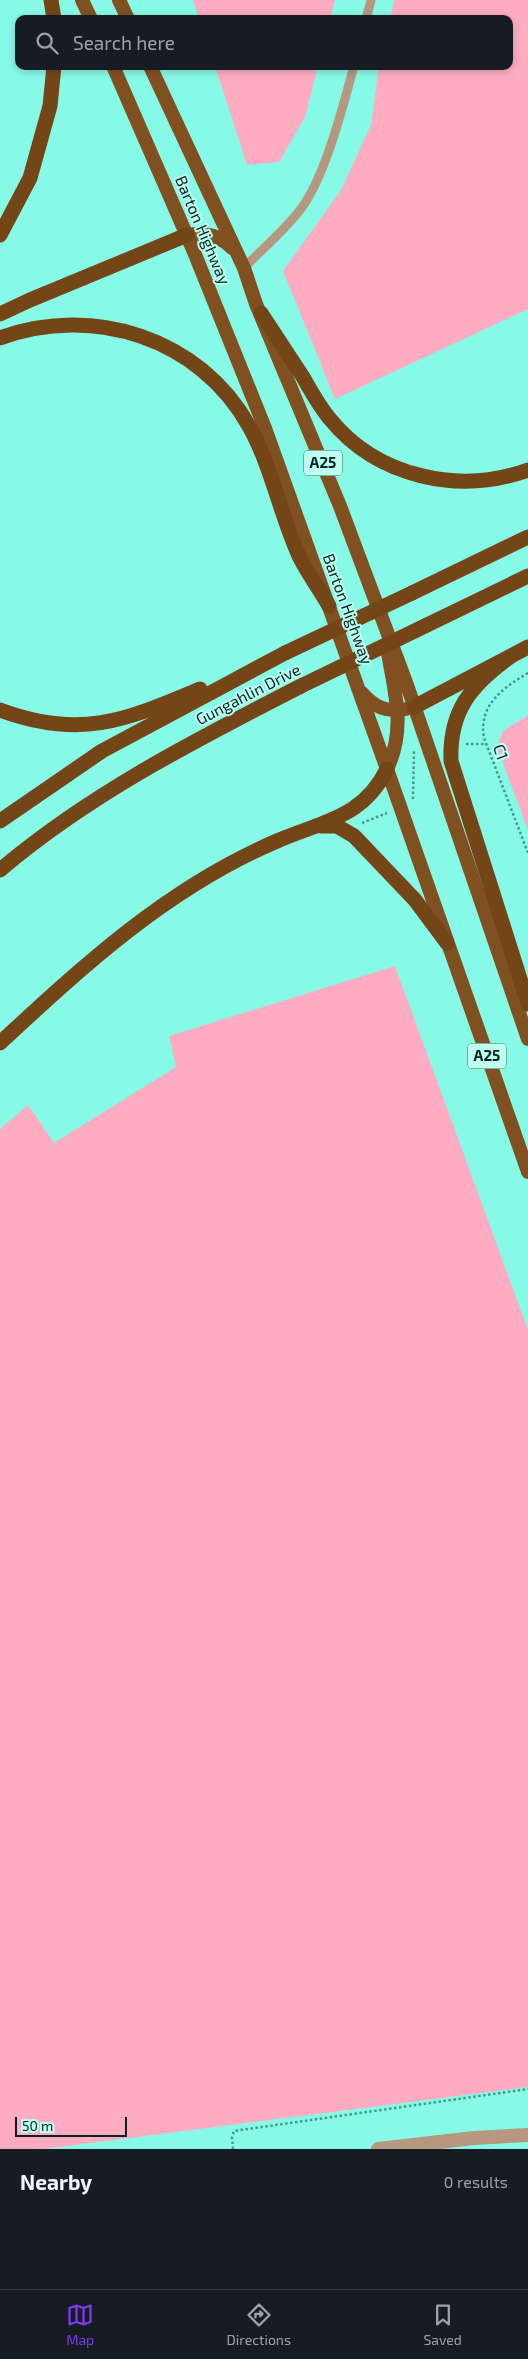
<!DOCTYPE html>
<style>
:root{--surface:#171b24;--page:#20242c;--text:#f1f3f6;--muted:#9ea1a6;--line:#363941;--accent:#7c3aed}
body{margin:0;font-family:"Exo 2",sans-serif;background:var(--page);color:var(--text)}
.scale{position:absolute;left:15px;bottom:12px;width:112px;box-sizing:border-box;padding-left:5px;border:2px solid #002520;border-top:0;font-size:14px;line-height:18px;white-space:nowrap;color:#002520;-webkit-text-stroke:4px #befef2;paint-order:stroke}
.list{margin:0;padding:0;list-style:none}
h2{display:flex;justify-content:space-between;align-items:center;height:65px;margin:0;padding:0 20px;font-size:21px}
h2 small{font-size:16px;font-weight:400;color:var(--muted)}
.icon{flex:none;width:28px;height:28px;fill:none;stroke:currentColor;stroke-width:2;stroke-linecap:round;stroke-linejoin:round}
.map{position:relative;flex:none;width:528px;height:2149px;overflow:hidden}
.search{position:absolute;background:var(--surface);box-shadow:0 2px 8px #0003;left:15px;right:15px;top:15px;height:55px;display:flex;align-items:center;gap:12px;box-sizing:border-box;padding:0 18px;border-radius:10px;color:var(--muted);font-size:19px}
.sheet{height:140px;background:var(--surface)}
nav{display:flex;justify-content:space-around;align-items:center;box-sizing:border-box;height:70px;border-top:1px solid var(--line);background:var(--surface);font-size:14px;color:var(--muted)}
nav a{display:grid;justify-items:center;gap:2px}
nav .on{color:var(--accent)}
.map>svg:first-child{display:block}
.green{fill:#ffacc2}
.lines{fill:none;stroke-linecap:round;stroke-linejoin:round}
.path{stroke:#48978a;stroke-width:2.5;stroke-dasharray:2.5 2.5;stroke-linecap:butt}
.service{stroke:#b5987f;stroke-width:9}
.tertiary{stroke:#b5987f;stroke-width:14}
.trunk{stroke:#805020;stroke-width:14}
.motorway{stroke:#744617;stroke-width:15}
.motorway-bridge{stroke:#744617;stroke-width:15}
.labels{text-anchor:middle;stroke-width:4;stroke-linejoin:round;paint-order:stroke}
.shield{fill:#befef2;stroke:#39665f;stroke-width:1}
.shield-label{font-size:15px;font-weight:bold;fill:#002520}
.street-label{font-size:16px;fill:#002520;stroke:#befef2}
</style>
<div class="map">
<svg width="528" height="2149" viewBox="0 0 528 2149">
<rect width="100%" height="100%" fill="#87fae7"/>
<!-- green -->
<g class="green">
<path d="M193 0H335L330 19H199Z"/>
<path d="M394 0H528V309L335 399 283 271 341 190 371 125 379 66H509V19H390Z"/>
<path d="M215 66H318L305 117 279 162 247 165Z"/>
<path d="M528 715V830L497 747 503 731Z"/>
<path d="M395 966 528 1330V2087L44 2149H0V1129L28 1105 54 1143 176 1067 169 1036Z"/>
</g>
<g class="lines">
<!-- path -->
<g class="path">
<path d="M528 673C503 688 478 705 484 738L528 853"/>
<path d="M466 744H487"/>
<path d="M413 799 414 750"/>
<path d="M362 823 387 813"/>
<path d="M233 2149 232 2137 234 2131 528 2089"/>
</g>
<!-- service -->
<g class="service">
<path d="M366 19 371 0"/>
<path d="M244 268C262 249 284 231 300 210 325 178 343 106 354 66"/>
</g>
<!-- tertiary -->
<path class="tertiary" d="M378 2149 474 2138 528 2135"/>
<!-- trunk -->
<g class="trunk">
<path d="M82 0 91 19"/>
<path d="M119 0 128 19"/>
<path d="M113 66 194 252 265 428 387 769 528 1172"/>
<path d="M150 66 244 268 256 304 340 506 407 685 528 1039"/>
<path d="M187 235C204 232 220 235 232 248"/>
<path d="M362 693C374 707 387 713 406 709"/>
<path d="M387 769C406 729 395 694 388 653"/>
</g>
<!-- motorway -->
<g class="motorway">
<path d="M51 0 54 19"/>
<path d="M0 235 30 178 50 106 54 66"/>
<path d="M261 313C275 334 289 356 303 377 311 391 319 406 330 419 377 477 459 495 528 470"/>
<path d="M0 314 30 300 187 235"/>
<path d="M0 338C93 304 200 338 249 426 272 467 280 515 300 558 308 574 320 590 329 606"/>
<path d="M412 593 528 537"/>
<path d="M427 625 528 576"/>
<path d="M510 657C471 685 449 711 451 761L528 1004"/>
<path d="M414 707 528 647"/>
<path d="M0 710C81 740 126 720 200 689"/>
<path d="M0 821 102 751 285 653"/>
<path d="M321 826H337L354 836 415 900 447 943"/>
<path d="M0 870C91 793 196 740 301 686"/>
<path d="M0 1043C85 964 169 887 277 841 323 821 363 818 387 769"/>
</g>
<!-- motorway-bridge -->
<g class="motorway-bridge">
<path d="M285 653 412 593"/>
<path d="M301 686 427 625"/>
</g>
</g>
<g class="labels">
<!-- shield labels -->
<g class="shield">
<rect x="304" y="450.5" width="38" height="25" rx="4"/>
<rect x="468" y="1043.5" width="38" height="25" rx="4"/>
</g>
<g class="shield-label">
<text x="323" y="468">A25</text>
<text x="487" y="1061">A25</text>
</g>
<!-- street labels -->
<g class="street-label">
<text transform="translate(203 230) rotate(67)" y="6">Barton Highway</text>
<text transform="translate(348 609) rotate(70)" y="6">Barton Highway</text>
<text transform="translate(248 694) rotate(-27)" y="6">Gungahlin Drive</text>
<text transform="translate(501 752) rotate(70)" y="6">C1</text>
</g>
</g>
</svg>
<div class="scale">50 m</div>
<div class="search"><svg class="icon" aria-label="search" viewBox="0 0 24 24"><circle cx="10" cy="10" r="6"/><path d="M15 15l6 6"/></svg>Search here</div>
</div>
<section class="sheet">
<h2>Nearby<small>0 results</small></h2>
<ul class="list">
</ul>
</section>
<nav>
<a class="on"><svg class="icon" aria-label="map" viewBox="0 0 24 24"><path d="M3 6l6-2 6 2 6-2v14l-6 2-6-2-6 2zM9 4v14M15 6v14"/></svg>Map</a>
<a><svg class="icon" aria-label="directions" viewBox="0 0 24 24"><path d="M12 3l9 9-9 9-9-9zM9 14v-3h6M13 9l2 2-2 2"/></svg>Directions</a>
<a><svg class="icon" aria-label="saved" viewBox="0 0 24 24"><path d="M7 4h10v16l-5-4-5 4z"/></svg>Saved</a>
</nav>
